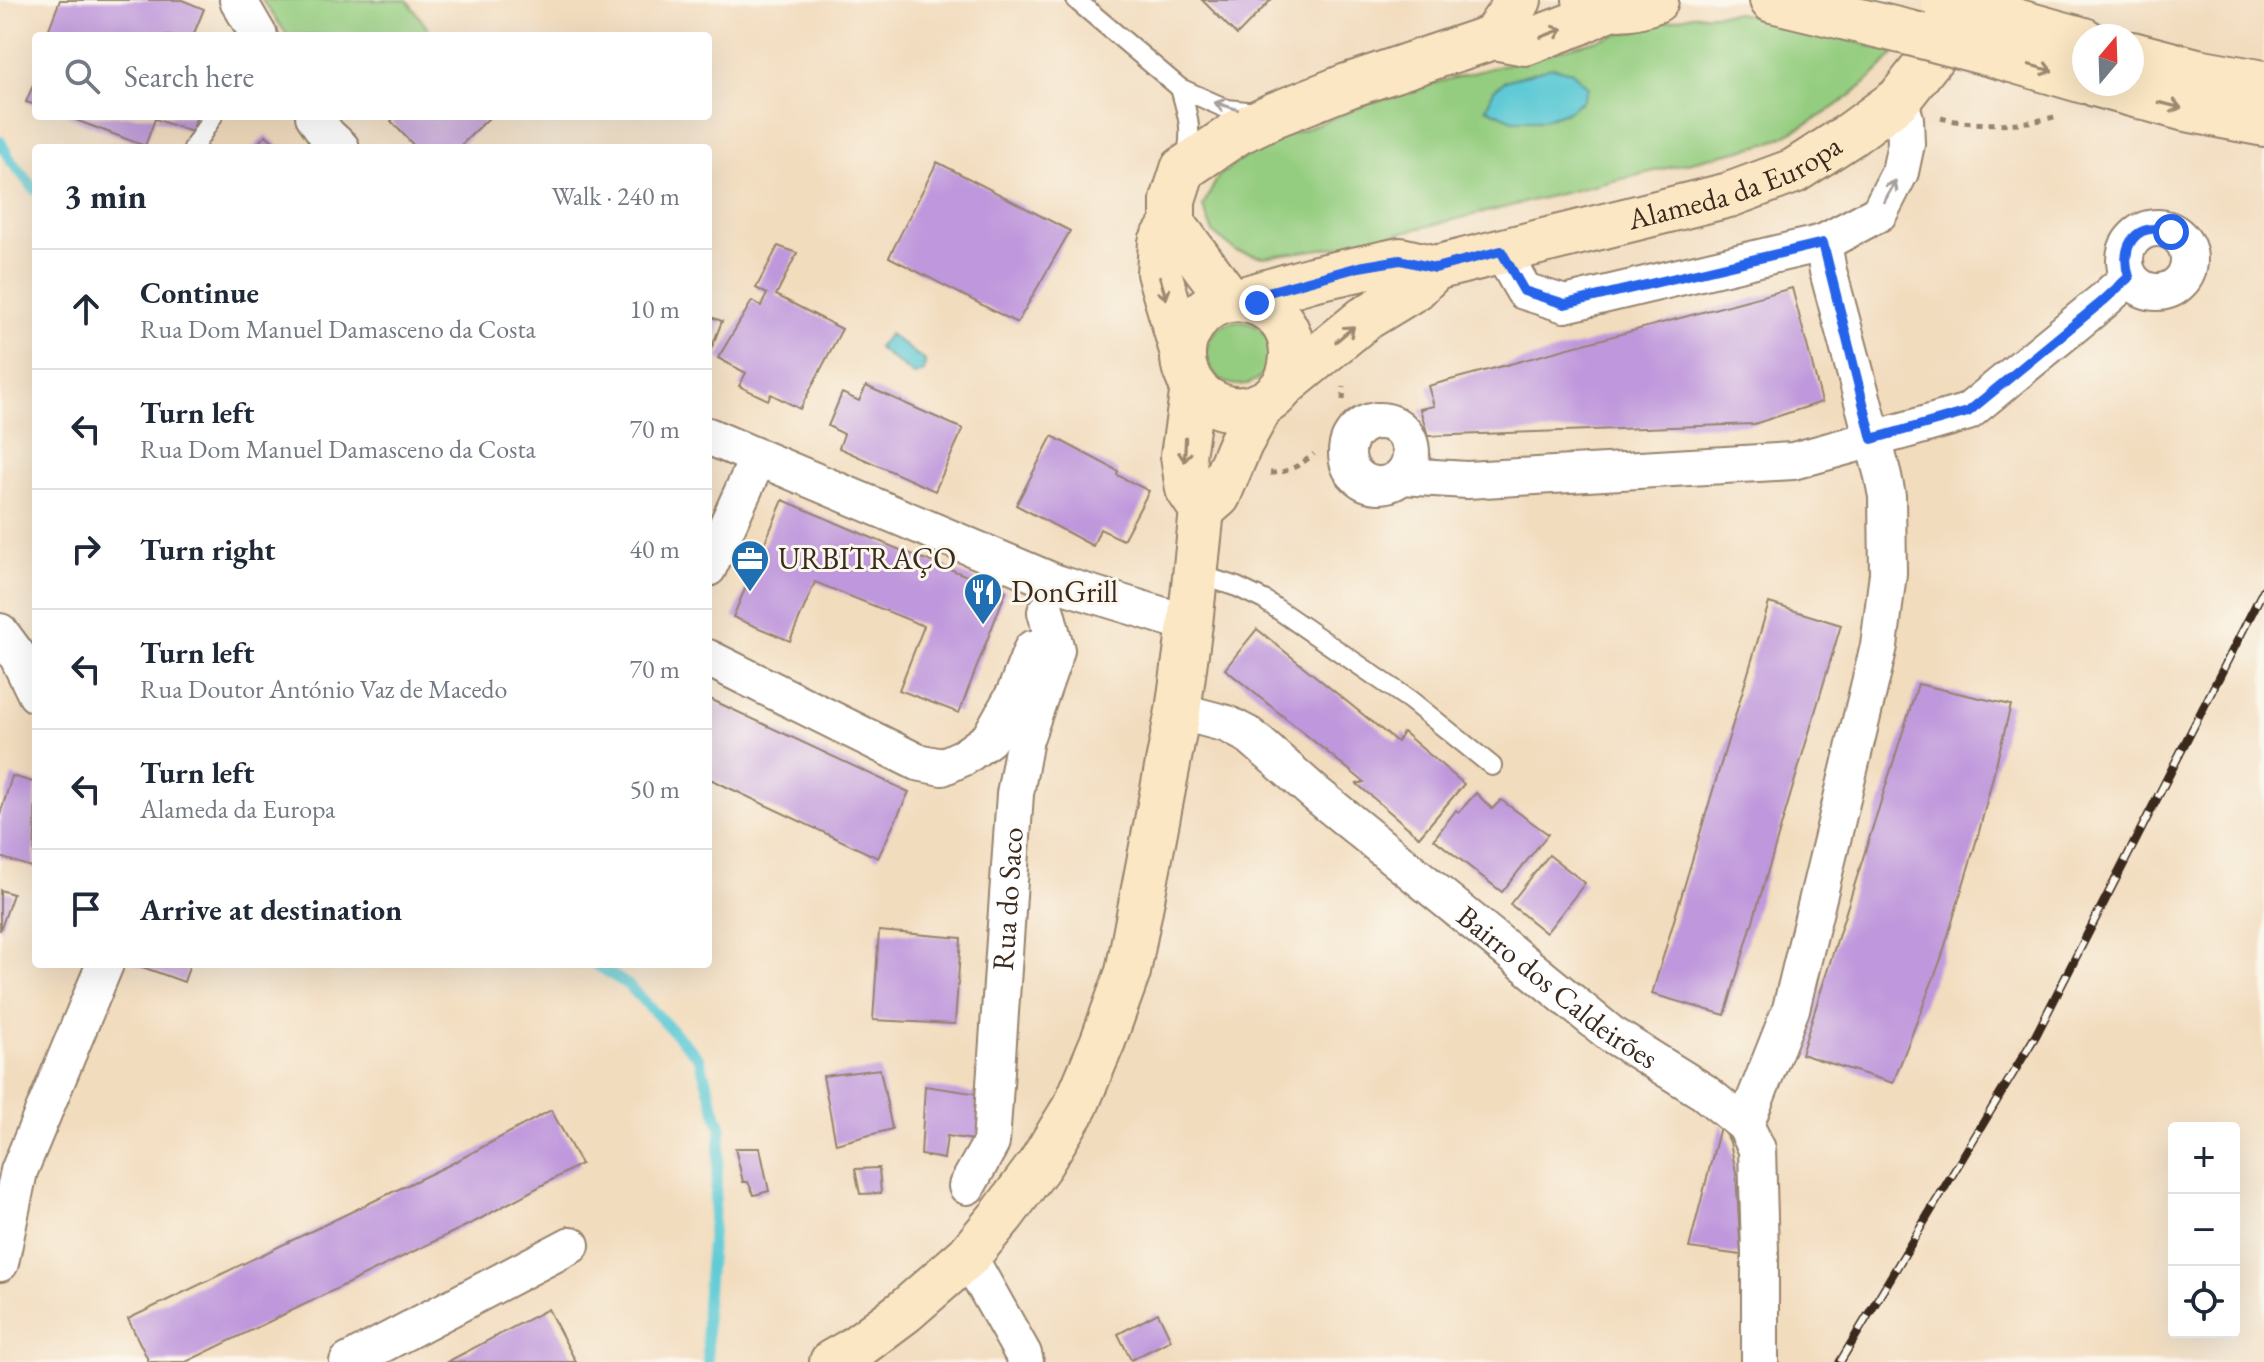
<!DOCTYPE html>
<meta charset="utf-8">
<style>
:root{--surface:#fff;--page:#f2f2f3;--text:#1f2937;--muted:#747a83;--line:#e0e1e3}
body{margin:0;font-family:"EB Garamond",serif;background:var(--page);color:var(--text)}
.controls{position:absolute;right:24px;bottom:24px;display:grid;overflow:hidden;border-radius:8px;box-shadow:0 8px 32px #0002}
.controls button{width:72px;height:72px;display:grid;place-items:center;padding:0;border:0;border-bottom:2px solid var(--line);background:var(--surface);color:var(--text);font:40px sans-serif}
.compass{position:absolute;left:2072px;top:24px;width:72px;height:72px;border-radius:50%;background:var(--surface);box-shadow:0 8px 32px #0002;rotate:19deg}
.stop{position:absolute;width:24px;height:24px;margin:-18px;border:6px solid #2563eb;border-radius:50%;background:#fff}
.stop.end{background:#2563eb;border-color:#fff;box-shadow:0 2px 8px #0008}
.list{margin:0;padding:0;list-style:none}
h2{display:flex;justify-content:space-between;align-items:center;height:104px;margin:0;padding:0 32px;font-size:34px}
h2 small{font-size:26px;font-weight:400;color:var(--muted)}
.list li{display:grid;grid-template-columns:52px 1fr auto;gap:24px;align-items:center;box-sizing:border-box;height:120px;padding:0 32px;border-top:2px solid var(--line)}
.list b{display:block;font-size:30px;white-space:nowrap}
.list p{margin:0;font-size:26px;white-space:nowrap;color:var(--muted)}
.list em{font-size:26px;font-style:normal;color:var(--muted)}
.icon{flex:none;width:44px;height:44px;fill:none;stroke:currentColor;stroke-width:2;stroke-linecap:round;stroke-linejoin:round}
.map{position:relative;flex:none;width:2264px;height:1362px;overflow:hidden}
.search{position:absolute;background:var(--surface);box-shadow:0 8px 32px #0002;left:32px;top:32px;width:680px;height:88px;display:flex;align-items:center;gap:20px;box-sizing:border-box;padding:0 28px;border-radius:8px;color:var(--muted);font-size:30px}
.panel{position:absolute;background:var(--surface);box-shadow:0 8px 32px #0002;left:32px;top:144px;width:680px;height:824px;border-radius:8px}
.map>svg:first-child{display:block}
.green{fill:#95cd80;stroke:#687c4f;stroke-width:2}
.water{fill:#5ecad5;stroke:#4c7a7a;stroke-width:2}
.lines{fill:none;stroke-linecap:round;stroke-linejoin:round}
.stream{stroke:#5ecad5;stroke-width:11}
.building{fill:#bf97dc}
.lane-casing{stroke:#96836e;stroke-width:22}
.street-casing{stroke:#96836e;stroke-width:40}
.secondary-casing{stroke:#96836e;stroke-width:48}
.path{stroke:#96836e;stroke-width:5;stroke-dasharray:6 6;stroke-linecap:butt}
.lane{stroke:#fff;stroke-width:18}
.street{stroke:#fff;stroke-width:36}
.secondary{stroke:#fbe7c3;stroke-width:44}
.rail-casing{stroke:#3b2a1e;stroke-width:9}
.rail{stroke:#fbf7ec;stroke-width:6;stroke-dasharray:18;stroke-linecap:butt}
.secondary-bridge-casing{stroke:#96836e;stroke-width:48;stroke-linecap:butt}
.secondary-bridge{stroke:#fbe7c3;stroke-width:44}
.oneway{stroke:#9b8870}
.oneway2{stroke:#a79f9a}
.route{stroke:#2563eb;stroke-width:10}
.labels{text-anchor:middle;stroke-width:6;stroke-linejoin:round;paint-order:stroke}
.street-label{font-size:30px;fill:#3b2a1e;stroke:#fbf7ec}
.poi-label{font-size:30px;fill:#3b2a1e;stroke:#fbf7ec;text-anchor:start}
</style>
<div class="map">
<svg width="2264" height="1362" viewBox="0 0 2264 1362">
<rect width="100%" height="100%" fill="#fbf7ec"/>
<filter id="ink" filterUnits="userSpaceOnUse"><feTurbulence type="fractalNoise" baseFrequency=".0125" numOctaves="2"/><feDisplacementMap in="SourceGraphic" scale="16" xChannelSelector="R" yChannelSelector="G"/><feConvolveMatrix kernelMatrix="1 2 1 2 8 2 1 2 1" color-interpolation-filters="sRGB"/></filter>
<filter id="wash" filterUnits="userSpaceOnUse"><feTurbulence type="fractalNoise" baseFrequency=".006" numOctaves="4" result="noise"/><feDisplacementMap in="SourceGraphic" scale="32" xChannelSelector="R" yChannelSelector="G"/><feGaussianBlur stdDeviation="1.8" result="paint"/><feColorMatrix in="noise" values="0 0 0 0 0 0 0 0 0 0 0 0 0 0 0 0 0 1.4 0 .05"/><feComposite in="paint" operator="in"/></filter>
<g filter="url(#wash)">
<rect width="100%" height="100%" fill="#f2dcbe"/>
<!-- green -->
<g class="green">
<path d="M262 0H407L433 36H288Z"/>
<path d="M1737 13 1787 22 1895 53C1855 99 1824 116 1770 143L1350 245 1263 257 1236 251 1213 233 1203 206 1218 177 1256 148 1371 103 1427 85 1692 15Z"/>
<circle cx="1239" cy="353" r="32"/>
</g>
<!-- water -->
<g class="water">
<path d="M1552 67 1572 72 1588 87 1583 100 1566 112 1543 120H1513L1486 108 1494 90 1505 81Z"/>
<path d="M889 334 925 361 924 371 914 375 878 348Z"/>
</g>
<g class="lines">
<!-- stream -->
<g class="stream">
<path d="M0 141 11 161 36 191"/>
<path d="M595 964 628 985 699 1058 721 1128 706 1310 708 1362"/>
</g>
</g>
<g id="blocks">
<!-- building -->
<g class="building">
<path d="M60 0H182L204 9 193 36H51L47 34Z"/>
<path d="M1202 0H1271L1237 35Z"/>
<path d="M36 78V105L26 102Z"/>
<path d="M65 116H197L192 132 155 119 145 146Z"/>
<path d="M396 116H491L458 148H416L391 121Z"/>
<path d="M266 135 281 148H253Z"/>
<path d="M937 162 1070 231 1017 323 889 257Z"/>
<path d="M778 246 797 253 776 295 842 329 800 409 771 394 768 400 739 386 746 373 718 358 752 301 761 306 767 294 756 288Z"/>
<path d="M1792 288 1822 402 1754 424 1428 436 1420 409 1434 406 1428 386Z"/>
<path d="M708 316 722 321 708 357Z"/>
<path d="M866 386 963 429 935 491 839 448 844 434 828 426 842 393 859 401Z"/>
<path d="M1052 436 1118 471 1117 475 1149 491 1123 540 1100 529 1093 546 1016 505Z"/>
<path d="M783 500 893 547 1006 591 959 713 899 690 924 626 815 582 790 641 733 617Z"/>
<path d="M1769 603 1841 625 1725 1015 1652 994Z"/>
<path d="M1257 629 1397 742 1403 732 1464 784 1419 837 1357 784 1364 782 1225 669Z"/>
<path d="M1918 684 2011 705 1979 832 1941 959 1893 1083 1801 1054Z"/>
<path d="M708 698 909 792 878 858 708 778Z"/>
<path d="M12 776 36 783 34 868 0 857V815Z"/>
<path d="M1476 793 1492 809 1501 800 1548 834 1502 892 1434 839 1456 810 1459 812Z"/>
<path d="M1549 855 1585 883 1546 933 1510 904Z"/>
<path d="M0 890 13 894 0 931Z"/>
<path d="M879 931 961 938 955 1024 873 1020Z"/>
<path d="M134 964H190L184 982Z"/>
<path d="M880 1069 892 1129 836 1144 823 1076Z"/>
<path d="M925 1086 986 1095 981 1141 947 1136 944 1159 921 1155Z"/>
<path d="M551 1110 581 1164 478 1220 186 1362H149L128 1319 451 1164Z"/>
<path d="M1721 1123 1730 1142 1736 1173 1741 1255 1689 1248Z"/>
<path d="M735 1148H760L769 1191 754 1195 748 1182H743Z"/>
<path d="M879 1168 881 1193 860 1194 855 1169Z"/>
<path d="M548 1309 576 1362H447Z"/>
<path d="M1158 1313 1171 1340 1131 1360 1118 1334Z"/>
</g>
</g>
</g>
<g filter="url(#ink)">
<use href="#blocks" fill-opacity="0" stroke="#96836e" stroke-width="2"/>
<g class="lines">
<!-- lane casing -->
<g class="lane-casing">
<g id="lane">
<path d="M1076 0 1180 88 1227 109 1256 112"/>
<path d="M1180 88C1188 116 1193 130 1186 159"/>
<path d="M193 148 213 116"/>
<path d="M1194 573 1237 587 1264 600 1410 700 1492 766"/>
</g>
</g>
<!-- street casing -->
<g class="street-casing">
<g id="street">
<path d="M238 0 259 36"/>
<path d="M314 116 327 135 341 148"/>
<circle cx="2157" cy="260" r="32"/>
<path d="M1501 251 1524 291 1565 304 1823 243 1879 213 1900 172 1906 144 1905 119 1899 99"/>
<circle cx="1379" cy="453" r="32"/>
<path d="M708 436 1056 583 1190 624"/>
<path d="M1402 476 1467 480 1793 461 1913 428 1968 412 2103 301 2129 277"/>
<path d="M708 568 758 458"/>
<path d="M0 632 17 655 36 694"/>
<path d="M708 658 917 762 942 767 964 757 989 739 1015 693 1032 649"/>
<path id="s1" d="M1178 711 1227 724 1250 736 1316 794 1611 1034 1704 1092 1745 1125 1757 1149 1760 1252V1362"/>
<path d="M1745 1125 1791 1009 1879 646 1888 573 1887 496 1883 476 1828 271 1823 243"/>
<path id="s2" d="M967 1186 991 1143 1015 794 1025 739 1056 650 1046 612"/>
<path d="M968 1256 1023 1354 1025 1362"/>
<path d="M0 1263 19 1171 105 964"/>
<path d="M348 1362 571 1245"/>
</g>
</g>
<!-- secondary casing -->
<g class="secondary-casing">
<g id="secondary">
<path d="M1585 0C1613 11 1629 10 1656 0"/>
<path d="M1772 0 1910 33"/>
<path d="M2012 20 2084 40"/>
<path d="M1493 37 1519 0"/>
<path d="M2132 54 2197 71 2264 83"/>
<path d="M1998 56 2084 81"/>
<path d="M2095 84 2186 109 2264 124"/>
<path d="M1173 224 1230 300"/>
<path id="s3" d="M1243 299 1312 279 1400 260 1435 268 1729 195 1794 171 1850 135 1899 99 1966 14"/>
<path d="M1183 354 1159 273 1161 242 1173 224V200L1183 169 1238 132 1274 115 1347 86 1493 37 1525 43 1578 23 1608 8"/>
<path d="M1285 384C1319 308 1219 267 1189 331 1182 343 1181 359 1186 372 1197 403 1232 418 1262 404 1272 400 1278 392 1285 384L1364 319 1415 288 1435 268"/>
<path d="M1202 510 1218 496 1240 444 1262 404"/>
<path d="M832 1362 853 1350 905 1311 968 1256 1002 1215 1040 1164 1076 1105 1103 1041 1128 972 1178 711 1190 624 1202 510 1188 489 1183 456 1193 387"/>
</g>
</g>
<!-- path -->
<g class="path">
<path d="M1941 118C1970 126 2028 126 2057 116"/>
<path d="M1343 400 1344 387"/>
<path d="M1270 473C1286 474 1302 464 1314 454"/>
</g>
<!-- lane -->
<use href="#lane" class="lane"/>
<!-- street -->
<use href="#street" class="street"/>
<!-- secondary -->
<use href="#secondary" class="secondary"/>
<!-- rail casing -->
<g class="rail-casing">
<path id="rail" d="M1840 1362 2036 1035 2264 589"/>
</g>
<!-- rail -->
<use href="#rail" class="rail"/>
<!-- secondary-bridge casing -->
<g class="secondary-bridge-casing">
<g id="secondary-bridge">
<path d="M1943 0 2012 20"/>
<path d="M1910 33 1998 56"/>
</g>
</g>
<!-- secondary-bridge -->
<use href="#secondary-bridge" class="secondary-bridge"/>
</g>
<!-- one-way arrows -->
<defs><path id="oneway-shaft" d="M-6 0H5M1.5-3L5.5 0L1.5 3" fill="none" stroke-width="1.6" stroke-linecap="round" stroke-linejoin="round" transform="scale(2)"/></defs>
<g class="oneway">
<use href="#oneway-shaft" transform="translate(1552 33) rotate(-21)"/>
<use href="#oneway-shaft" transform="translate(2041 68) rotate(16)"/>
<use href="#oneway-shaft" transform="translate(2170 105) rotate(14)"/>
<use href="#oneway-shaft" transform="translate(1163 288) rotate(74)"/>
<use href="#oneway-shaft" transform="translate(1345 334) rotate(-40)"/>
<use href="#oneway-shaft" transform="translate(1185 450) rotate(93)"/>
</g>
<g class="oneway2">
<use href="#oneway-shaft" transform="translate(1226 106) rotate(-163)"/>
<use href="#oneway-shaft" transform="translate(1890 191) rotate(-62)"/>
</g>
</g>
<g class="lines" filter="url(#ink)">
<!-- route -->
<path class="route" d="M1257 303 1243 299 1359 267 1400 260 1435 268 1501 251 1524 291 1565 304 1823 243 1872 439 1968 412 2103 301 2129 277C2119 245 2137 220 2171 232"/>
</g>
<!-- icons -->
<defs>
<g id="office-pin" transform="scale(2)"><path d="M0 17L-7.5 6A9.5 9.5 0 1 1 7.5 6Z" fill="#1f6fb2" stroke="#fbf7ec"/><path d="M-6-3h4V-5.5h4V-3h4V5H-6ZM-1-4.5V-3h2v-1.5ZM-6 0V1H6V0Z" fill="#fff"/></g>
<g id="restaurant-pin" transform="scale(2)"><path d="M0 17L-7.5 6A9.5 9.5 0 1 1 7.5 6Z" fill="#1f6fb2" stroke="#fbf7ec"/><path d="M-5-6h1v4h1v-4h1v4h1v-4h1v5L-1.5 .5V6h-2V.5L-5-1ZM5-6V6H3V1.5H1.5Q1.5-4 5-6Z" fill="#fff"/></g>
</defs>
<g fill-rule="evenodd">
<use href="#office-pin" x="750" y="559"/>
<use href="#restaurant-pin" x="983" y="592"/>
</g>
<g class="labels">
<!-- street labels -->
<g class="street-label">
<text dy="10" stroke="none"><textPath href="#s3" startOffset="510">Alameda da Europa</textPath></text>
<text dy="10" stroke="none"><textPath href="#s2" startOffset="294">Rua do Saco</textPath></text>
<text dy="10" stroke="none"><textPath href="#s1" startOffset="474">Bairro dos Caldeirões</textPath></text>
</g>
<!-- poi labels -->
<g class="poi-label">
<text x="778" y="569">URBITRAÇO</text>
<text x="1011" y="602">DonGrill</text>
</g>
</g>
</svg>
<div class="controls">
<button>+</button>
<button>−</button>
<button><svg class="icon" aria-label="locate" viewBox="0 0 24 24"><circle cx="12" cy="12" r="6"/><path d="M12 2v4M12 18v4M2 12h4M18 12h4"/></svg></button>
</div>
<svg class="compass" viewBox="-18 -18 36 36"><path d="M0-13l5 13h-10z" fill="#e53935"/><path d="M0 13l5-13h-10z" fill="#747a83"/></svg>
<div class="stop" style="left:2171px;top:232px"></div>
<div class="stop end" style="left:1257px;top:303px"></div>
<div class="search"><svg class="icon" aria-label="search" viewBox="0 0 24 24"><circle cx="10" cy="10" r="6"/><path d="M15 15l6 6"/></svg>Search here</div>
<section class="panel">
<h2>3 min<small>Walk · 240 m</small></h2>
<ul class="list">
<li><svg class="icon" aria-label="ahead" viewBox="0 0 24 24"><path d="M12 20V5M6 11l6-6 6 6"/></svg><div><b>Continue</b><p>Rua Dom Manuel Damasceno da Costa</p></div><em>10 m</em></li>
<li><svg class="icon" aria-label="left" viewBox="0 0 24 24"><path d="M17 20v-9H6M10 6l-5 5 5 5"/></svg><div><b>Turn left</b><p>Rua Dom Manuel Damasceno da Costa</p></div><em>70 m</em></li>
<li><svg class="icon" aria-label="right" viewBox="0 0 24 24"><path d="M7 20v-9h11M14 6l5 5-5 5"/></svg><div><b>Turn right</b></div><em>40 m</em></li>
<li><svg class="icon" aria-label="left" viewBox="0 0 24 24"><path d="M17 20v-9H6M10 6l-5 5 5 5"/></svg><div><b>Turn left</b><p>Rua Doutor António Vaz de Macedo</p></div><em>70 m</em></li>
<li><svg class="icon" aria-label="left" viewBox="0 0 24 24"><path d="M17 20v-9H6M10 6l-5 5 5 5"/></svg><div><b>Turn left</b><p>Alameda da Europa</p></div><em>50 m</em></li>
<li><svg class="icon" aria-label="arrive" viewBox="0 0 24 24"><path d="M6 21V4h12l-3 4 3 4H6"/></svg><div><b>Arrive at destination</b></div></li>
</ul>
</section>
</div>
